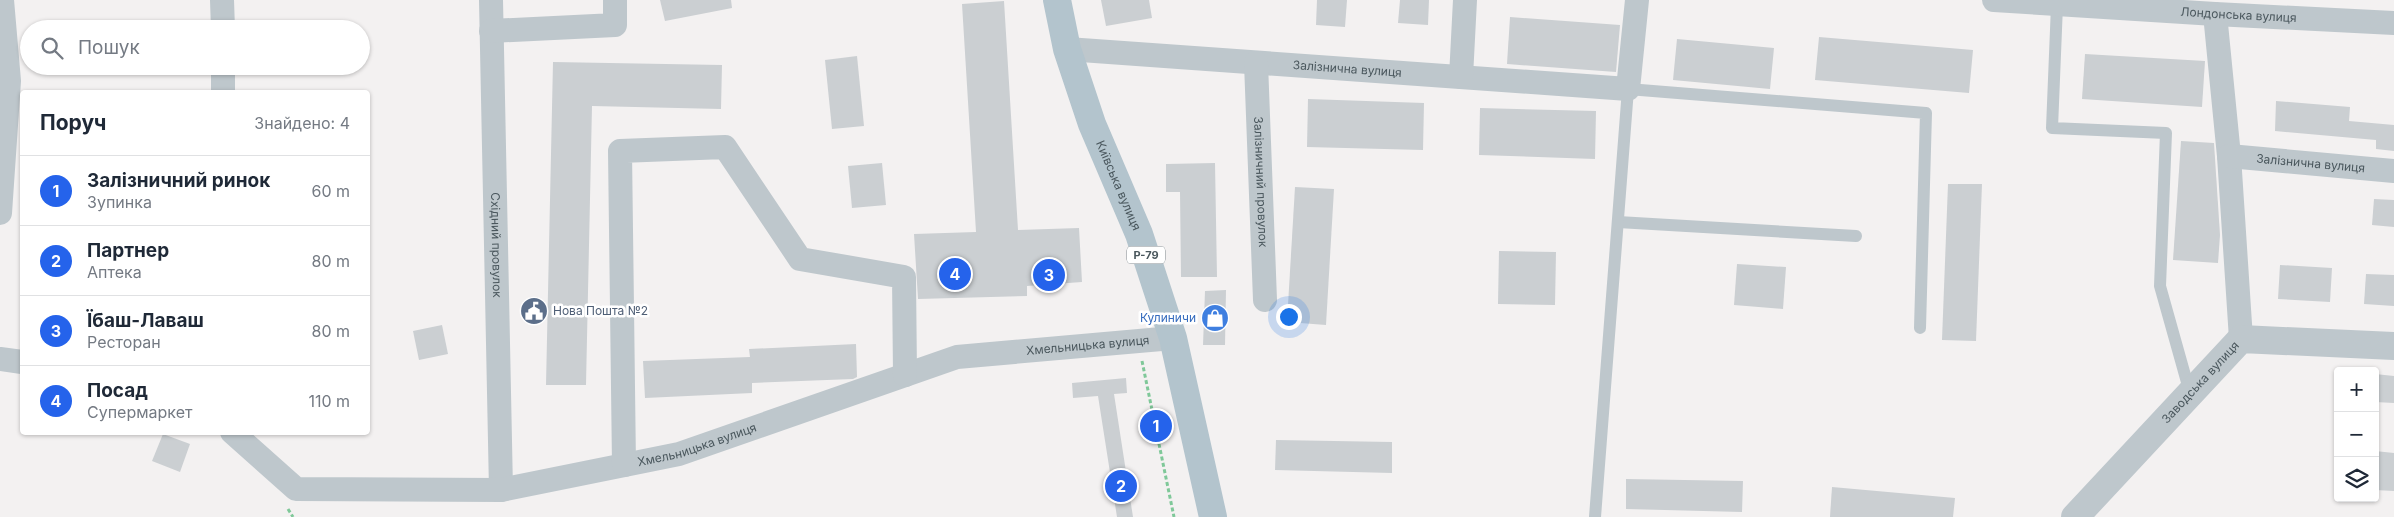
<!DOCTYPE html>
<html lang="uk">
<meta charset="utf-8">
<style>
:root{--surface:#fff;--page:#f6f6f7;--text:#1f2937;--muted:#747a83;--line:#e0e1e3;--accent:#2563eb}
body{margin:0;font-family:Inter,sans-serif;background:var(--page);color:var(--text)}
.controls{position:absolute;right:15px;bottom:15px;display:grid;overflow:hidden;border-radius:5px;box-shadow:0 1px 4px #0004}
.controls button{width:45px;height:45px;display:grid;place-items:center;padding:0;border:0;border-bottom:1px solid var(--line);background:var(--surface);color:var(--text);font:25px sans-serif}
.you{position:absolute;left:1288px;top:316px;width:18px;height:18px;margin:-12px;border:4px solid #fff;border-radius:50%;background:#1a73e8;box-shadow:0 0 0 8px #1a73e833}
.badge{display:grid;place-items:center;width:32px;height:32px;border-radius:50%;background:var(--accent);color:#fff;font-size:16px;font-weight:700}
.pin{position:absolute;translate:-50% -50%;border:2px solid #fff;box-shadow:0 1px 5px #0006}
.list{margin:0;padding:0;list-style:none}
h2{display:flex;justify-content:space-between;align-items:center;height:65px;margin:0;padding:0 20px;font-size:21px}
h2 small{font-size:16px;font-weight:400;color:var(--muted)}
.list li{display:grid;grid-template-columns:32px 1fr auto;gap:15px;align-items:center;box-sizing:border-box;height:70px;padding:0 20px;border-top:1px solid var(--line)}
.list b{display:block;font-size:19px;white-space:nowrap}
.list p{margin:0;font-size:16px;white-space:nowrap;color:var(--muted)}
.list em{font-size:16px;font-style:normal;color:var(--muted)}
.icon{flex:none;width:28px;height:28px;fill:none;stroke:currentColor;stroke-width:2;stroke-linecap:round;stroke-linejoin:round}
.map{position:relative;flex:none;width:2394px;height:517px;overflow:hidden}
.search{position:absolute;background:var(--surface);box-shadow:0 1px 4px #0004;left:20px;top:20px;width:350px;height:55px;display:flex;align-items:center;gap:12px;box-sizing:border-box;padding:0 18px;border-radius:28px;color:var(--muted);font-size:19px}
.panel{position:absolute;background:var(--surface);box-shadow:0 1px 4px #0004;left:20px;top:90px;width:350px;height:345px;border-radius:5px}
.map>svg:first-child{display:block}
.building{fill:#cbcfd2}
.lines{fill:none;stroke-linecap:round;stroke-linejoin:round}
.path{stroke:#7fc899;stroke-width:3;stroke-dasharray:4 2.5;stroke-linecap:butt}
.service{stroke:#bec7cc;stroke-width:12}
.minor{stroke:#bec7cc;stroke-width:24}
.tertiary{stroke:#bec7cc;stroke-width:28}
.primary{stroke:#b3c4cd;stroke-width:28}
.labels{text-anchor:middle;stroke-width:5;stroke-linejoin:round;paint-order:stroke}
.shield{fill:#fff;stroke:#80898e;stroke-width:1}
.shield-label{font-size:11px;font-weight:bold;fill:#4a575d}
.street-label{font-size:12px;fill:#4a575d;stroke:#fff}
.service-label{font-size:12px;fill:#4e5e75;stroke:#fff;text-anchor:start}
.shop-label{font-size:12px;fill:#366cbe;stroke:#fff;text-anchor:end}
</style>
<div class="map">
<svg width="2394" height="517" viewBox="0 0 2394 517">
<rect width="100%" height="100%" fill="#f3f1f1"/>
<!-- building -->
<g class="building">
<path d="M660 0H731L732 8 665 21Z"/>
<path d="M1101 0H1149L1152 18 1106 26Z"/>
<path d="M1317 0H1347L1345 27 1316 25Z"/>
<path d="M1400 0H1429L1428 25 1398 23Z"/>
<path d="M1004 1 1018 230 1079 228 1082 282 1027 286V296L918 299 914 234 976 232 962 4Z"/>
<path d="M1510 17 1620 25 1616 72 1507 64Z"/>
<path d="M1819 37 1973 50 1969 93 1815 80Z"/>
<path d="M1677 39 1774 48 1770 89 1673 80Z"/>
<path d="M2085 54 2205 61 2202 107 2082 99Z"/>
<path d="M857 56 864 126 832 129 825 60Z"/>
<path d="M553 62 722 65 721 109 592 106 586 385H546Z"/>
<path d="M1308 99 1424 103 1423 150 1307 147Z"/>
<path d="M2276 101 2350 107 2349 121 2394 125V151L2376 149V140L2275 131Z"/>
<path d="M1480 108 1596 111 1595 159 1479 155Z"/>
<path d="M2181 141 2214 143 2220 235 2218 263 2173 260Z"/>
<path d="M882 163 886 205 852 208 848 166Z"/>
<path d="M1215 163 1217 277H1181L1180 192H1166V164Z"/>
<path d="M1948 184H1982L1976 341 1942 340Z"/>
<path d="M1295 187 1334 189 1326 325 1287 322Z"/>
<path d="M2374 199 2394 200V227L2372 225Z"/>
<path d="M1499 251 1556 252 1555 305 1498 304Z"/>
<path d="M1737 264 1786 267 1783 309 1734 305Z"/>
<path d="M2280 265 2332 268 2330 302 2278 299Z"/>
<path d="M2366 274 2394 275V306L2364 304Z"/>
<path d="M1226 290 1225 345H1203L1205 291Z"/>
<path d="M442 325 448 354 419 360 413 331Z"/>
<path d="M856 344 857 377 853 379 752 383V393L645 398 643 361 750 357 749 349Z"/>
<path d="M2375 374 2394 376V403L2375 402Z"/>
<path d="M1126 378 1127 393 1114 394 1133 517H1117L1098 396 1073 398 1072 383Z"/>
<path d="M163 434 190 444 180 472 152 461Z"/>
<path d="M1276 440 1392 442V473L1275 470Z"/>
<path d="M2375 451 2394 453V491L2375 490Z"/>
<path d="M1626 479 1743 481 1742 512 1626 509Z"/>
<path d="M1832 487 1955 498 1953 517H1830Z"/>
</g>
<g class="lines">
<!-- path -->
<g class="path">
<path d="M1142 361 1174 517"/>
<path d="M288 509 293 517"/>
</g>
<!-- service -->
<g class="service">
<path d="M2057 5 2052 128 2166 133 2160 286 2190 393"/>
<path d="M1618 222 1856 236"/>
<path d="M1595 517 1628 89 1926 113 1920 328"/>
</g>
<!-- minor -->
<g class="minor">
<path d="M222 0 223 29"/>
<path id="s1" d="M491 0 501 490"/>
<path id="s2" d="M1994 0 2215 14 2394 23"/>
<path d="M2215 14 2229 156 2241 339"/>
<path d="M491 31 615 25V0"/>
<path id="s3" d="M1067 49 1628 89 1637 0"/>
<path id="s4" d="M1256 63 1265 300"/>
<path d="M223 66V92"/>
<path d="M1461 77 1465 0"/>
<path id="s5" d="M2229 156 2394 171"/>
<path d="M0 213 9 81 2 0"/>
<path d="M0 359 22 362"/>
<path id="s6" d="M232 432 296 489 501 490 679 454 957 357 1173 338"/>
<path d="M624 465 620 151 725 147 800 259 904 277 905 375"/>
</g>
<!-- tertiary -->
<path class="tertiary" id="s7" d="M2075 517 2241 339 2394 346"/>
<!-- primary -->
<path class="primary" id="s8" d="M1057 0 1067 49 1092 124 1139 234 1173 338 1213 517"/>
</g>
<!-- icons -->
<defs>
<g id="civic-disc" transform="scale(1.4375)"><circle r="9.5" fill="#5c6f8a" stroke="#fff"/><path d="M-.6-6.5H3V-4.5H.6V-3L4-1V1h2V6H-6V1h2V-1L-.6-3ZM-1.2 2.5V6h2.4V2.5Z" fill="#fff"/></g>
<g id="shop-disc" transform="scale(1.4375)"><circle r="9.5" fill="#3f7fe0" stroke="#fff"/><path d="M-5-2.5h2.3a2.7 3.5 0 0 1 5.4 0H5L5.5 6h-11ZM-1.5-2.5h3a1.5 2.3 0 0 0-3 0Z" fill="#fff"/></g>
</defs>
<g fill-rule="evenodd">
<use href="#civic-disc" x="534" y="311"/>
<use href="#shop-disc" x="1215" y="318"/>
</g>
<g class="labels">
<!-- shield labels -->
<rect class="shield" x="1127" y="246.5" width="38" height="17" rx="4"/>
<g class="shield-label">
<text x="1146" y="259">Р-79</text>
</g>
<!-- street labels -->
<g class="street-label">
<text dy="4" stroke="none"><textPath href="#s2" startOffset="245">Лондонська вулиця</textPath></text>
<text dy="4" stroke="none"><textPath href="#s3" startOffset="281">Залізнична вулиця</textPath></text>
<text dy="4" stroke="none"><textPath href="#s5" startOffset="82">Залізнична вулиця</textPath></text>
<text dy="4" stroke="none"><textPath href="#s4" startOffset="119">Залізничний провулок</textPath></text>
<text dy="4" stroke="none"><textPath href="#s8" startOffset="196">Київська вулиця</textPath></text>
<text dy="4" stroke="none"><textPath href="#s1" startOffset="245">Східний провулок</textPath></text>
<text dy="4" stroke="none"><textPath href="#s6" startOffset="898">Хмельницька вулиця</textPath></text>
<text dy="4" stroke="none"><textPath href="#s7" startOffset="184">Заводська вулиця</textPath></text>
<text dy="4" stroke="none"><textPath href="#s6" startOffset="492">Хмельницька вулиця</textPath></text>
</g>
<!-- service labels -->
<g class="service-label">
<text x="553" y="315">Нова Пошта №2</text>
</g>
<!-- shop labels -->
<g class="shop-label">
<text x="1196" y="322">Кулиничи</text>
</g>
</g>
</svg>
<div class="controls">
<button>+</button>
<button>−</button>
<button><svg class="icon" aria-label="layers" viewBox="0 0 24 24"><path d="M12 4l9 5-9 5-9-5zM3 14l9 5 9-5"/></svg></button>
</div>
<div class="you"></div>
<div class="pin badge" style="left:1156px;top:426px">1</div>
<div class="pin badge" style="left:1121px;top:486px">2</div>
<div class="pin badge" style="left:1049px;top:275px">3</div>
<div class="pin badge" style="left:955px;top:274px">4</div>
<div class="search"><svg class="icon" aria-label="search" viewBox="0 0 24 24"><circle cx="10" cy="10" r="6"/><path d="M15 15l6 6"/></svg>Пошук</div>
<section class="panel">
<h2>Поруч<small>Знайдено: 4</small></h2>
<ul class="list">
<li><span class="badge">1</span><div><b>Залізничний ринок</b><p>Зупинка</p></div><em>60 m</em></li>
<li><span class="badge">2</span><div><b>Партнер</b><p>Аптека</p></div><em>80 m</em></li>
<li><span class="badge">3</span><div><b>Їбаш-Лаваш</b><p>Ресторан</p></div><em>80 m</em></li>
<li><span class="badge">4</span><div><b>Посад</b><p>Супермаркет</p></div><em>110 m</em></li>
</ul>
</section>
</div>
